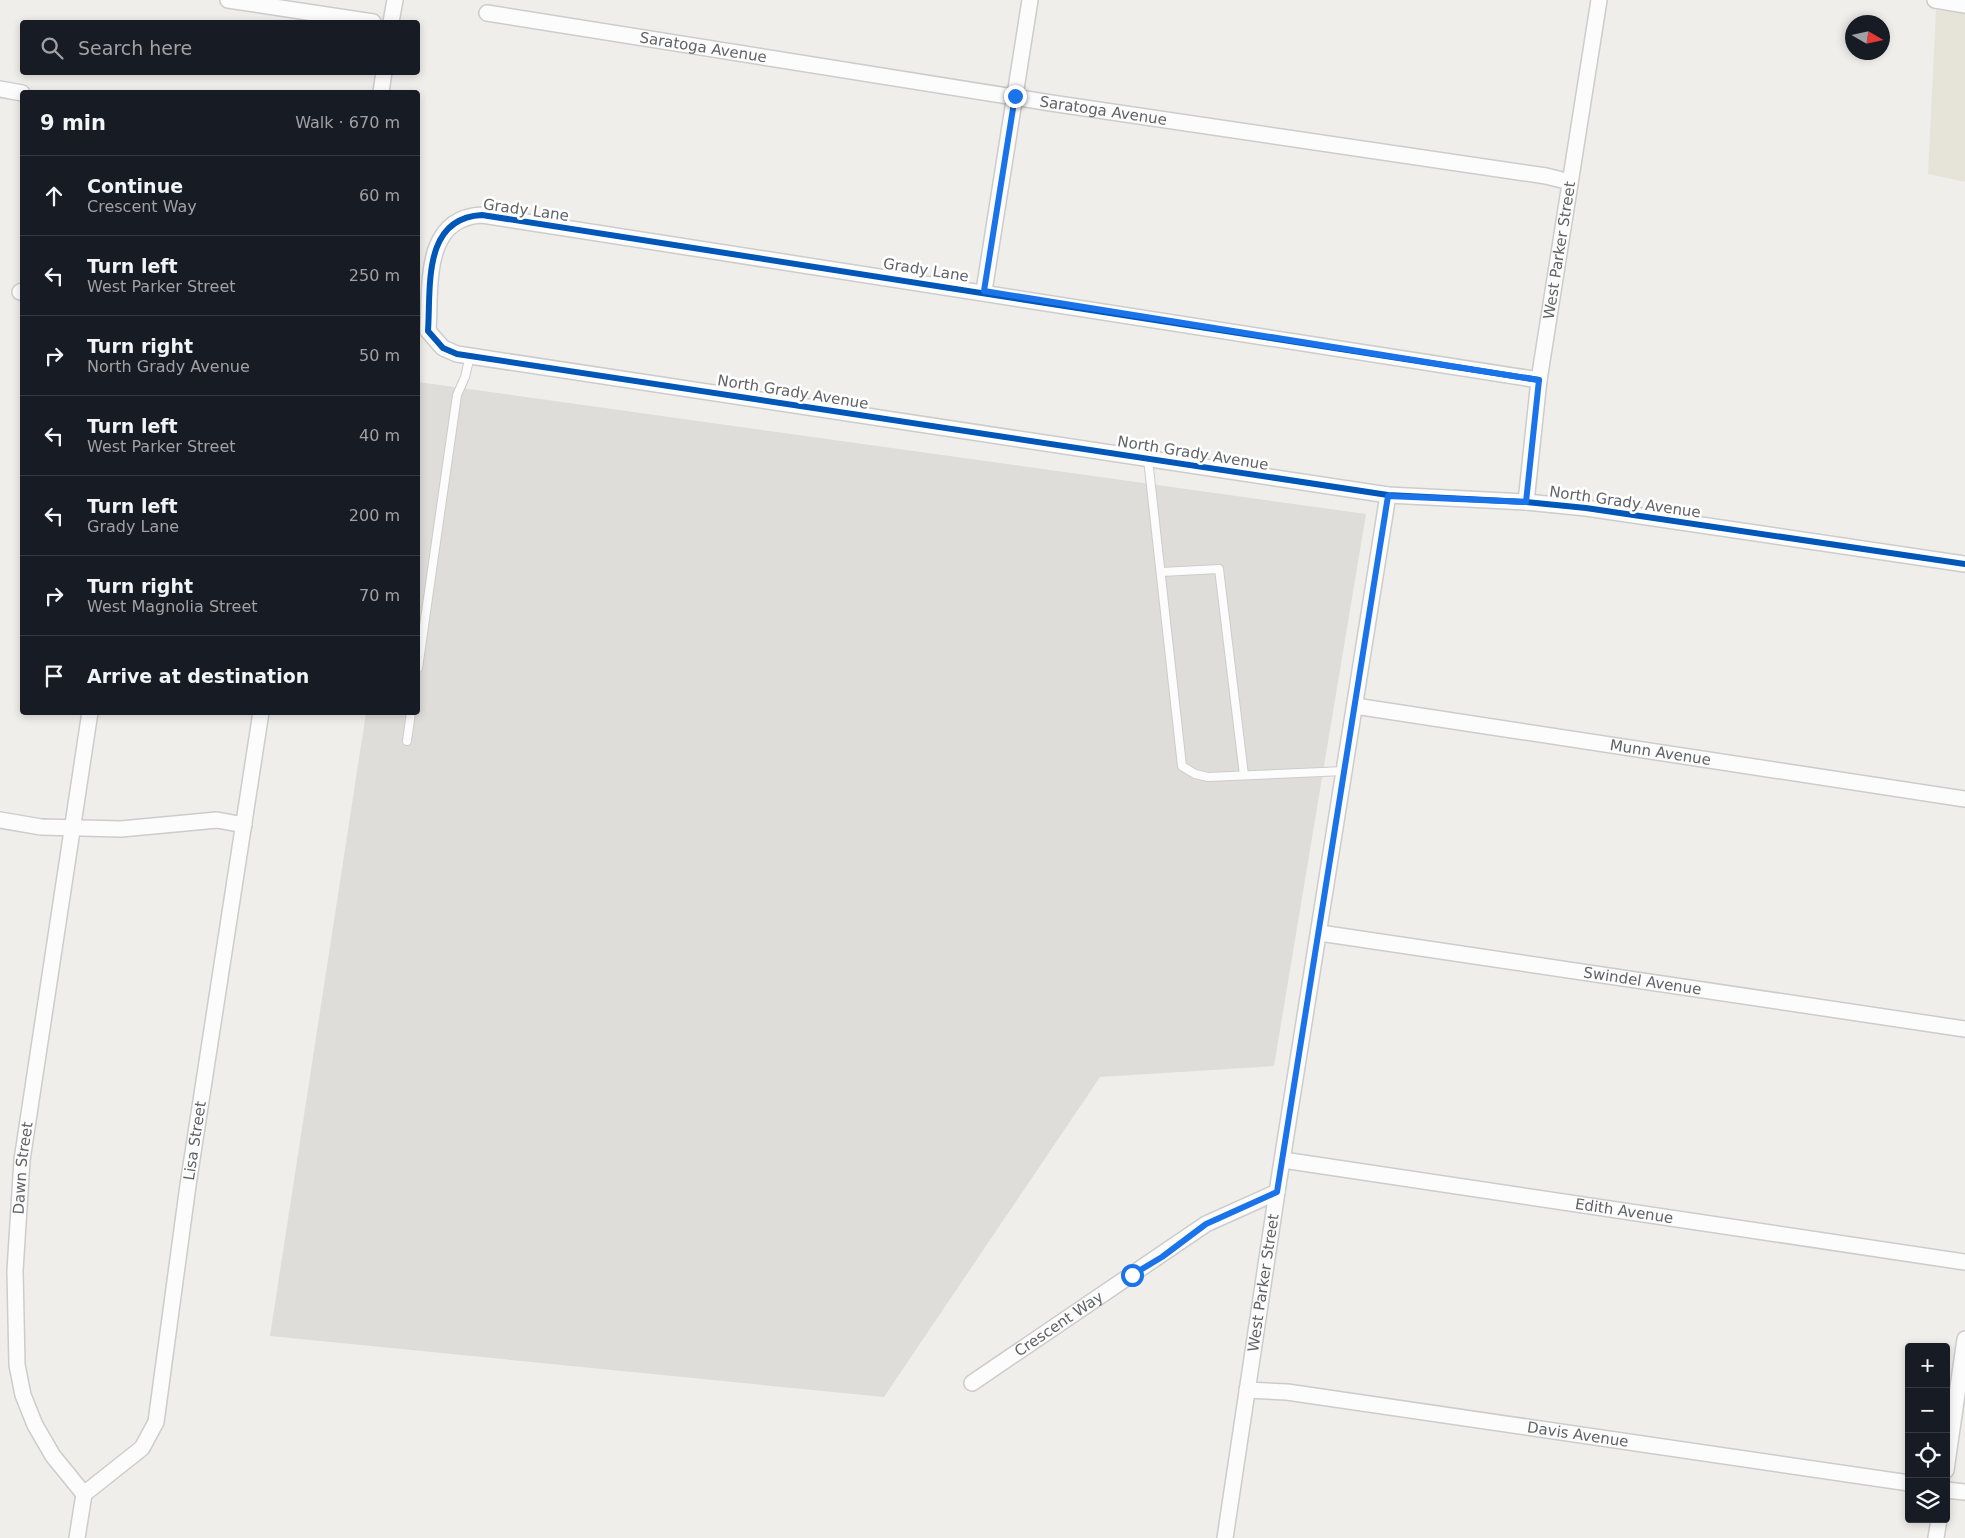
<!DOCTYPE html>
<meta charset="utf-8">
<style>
:root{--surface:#171b24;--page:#242831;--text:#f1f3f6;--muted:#9ea1a6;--line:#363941}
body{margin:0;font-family:"DejaVu Sans",sans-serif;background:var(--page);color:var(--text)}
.controls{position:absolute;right:15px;bottom:15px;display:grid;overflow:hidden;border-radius:5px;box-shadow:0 2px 8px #0003}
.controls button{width:45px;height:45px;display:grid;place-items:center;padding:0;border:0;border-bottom:1px solid var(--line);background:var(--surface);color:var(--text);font:25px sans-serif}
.compass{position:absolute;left:1845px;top:15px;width:45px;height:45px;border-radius:50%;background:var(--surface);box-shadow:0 2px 8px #0003;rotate:99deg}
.stop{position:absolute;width:15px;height:15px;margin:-11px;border:4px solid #1a73e8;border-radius:50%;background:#fff}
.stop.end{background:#1a73e8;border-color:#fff;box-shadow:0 1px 5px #0008}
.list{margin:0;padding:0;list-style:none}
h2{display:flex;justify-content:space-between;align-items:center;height:65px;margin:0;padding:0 20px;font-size:21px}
h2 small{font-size:16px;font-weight:400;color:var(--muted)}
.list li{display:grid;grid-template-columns:32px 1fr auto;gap:15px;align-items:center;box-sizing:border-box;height:80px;padding:0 20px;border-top:1px solid var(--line)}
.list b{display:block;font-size:19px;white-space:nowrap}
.list p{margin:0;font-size:16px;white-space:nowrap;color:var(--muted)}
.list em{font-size:16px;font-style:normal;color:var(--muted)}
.icon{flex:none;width:28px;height:28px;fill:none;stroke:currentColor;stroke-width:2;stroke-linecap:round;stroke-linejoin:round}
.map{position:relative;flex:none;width:1965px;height:1538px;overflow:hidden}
.search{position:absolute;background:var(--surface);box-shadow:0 2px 8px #0003;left:20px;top:20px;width:400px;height:55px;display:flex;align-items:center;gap:12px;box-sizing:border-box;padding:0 18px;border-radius:5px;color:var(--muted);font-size:19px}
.panel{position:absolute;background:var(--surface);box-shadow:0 2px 8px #0003;left:20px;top:90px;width:400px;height:625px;border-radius:5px}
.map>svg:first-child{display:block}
.commercial{fill:#e6e4d9}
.education{fill:#deddd9}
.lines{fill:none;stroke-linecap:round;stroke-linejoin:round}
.lane-casing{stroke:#cccccb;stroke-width:10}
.street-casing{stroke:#cccccb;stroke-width:18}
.lane{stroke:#fdfcfc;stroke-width:8}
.street{stroke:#fdfcfc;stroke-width:15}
.cycleway-casing{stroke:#fff;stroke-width:9}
.cycleway{stroke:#0057b8;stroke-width:6}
.route{stroke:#1a73e8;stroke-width:6}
.labels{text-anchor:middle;stroke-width:5;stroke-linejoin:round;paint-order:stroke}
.street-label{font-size:15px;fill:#606266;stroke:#fff}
</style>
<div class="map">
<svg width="1965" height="1538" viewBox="0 0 1965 1538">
<rect width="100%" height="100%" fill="#efeeea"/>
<!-- commercial -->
<path class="commercial" d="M1936 10 1965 14V182L1928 174Z"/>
<!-- education -->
<path class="education" d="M418 382 1366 514 1274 1066 1100 1077 884 1397 270 1336 366 713 418 712Z"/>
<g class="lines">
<!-- lane casing -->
<g class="lane-casing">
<g id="lane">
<path d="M1148 459 1182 766 1195 774 1208 777 1345 771"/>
<path d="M1161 572 1219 569 1244 775"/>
<path d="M418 668 457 395 465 377 470 356"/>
<path d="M407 741 411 712"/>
</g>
</g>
<!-- street casing -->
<g class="street-casing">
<g id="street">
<path d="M228 0 373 22"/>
<path d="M1935 0 1965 5"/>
<path id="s1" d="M487 13 1051 103 1546 176 1570 182"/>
<path d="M391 22 395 0"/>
<path d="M0 89 22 93"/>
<path d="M381 92 384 72"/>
<path d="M984 291 1030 0"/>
<path d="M20 292 22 291"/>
<path d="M1539 380 482 215C422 218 431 287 428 331L443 348 457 354 1388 495 1526 502 1586 508 1965 564"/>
<path id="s2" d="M1526 502 1539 380 1599 0"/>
<path id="s3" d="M1355 706 1965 799"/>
<path d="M0 820 41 827 121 829 217 820 244 825"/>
<path id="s4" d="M1320 933 1965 1029"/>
<path id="s5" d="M1283 1160 1965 1262"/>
<path id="s6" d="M972 1383 1206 1224 1277 1192"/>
<path id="s7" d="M1247 1390 1287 1392 1909 1483"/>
<path d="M1946 1470 1965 1339"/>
<path d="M1946 1490 1965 1492"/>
<path id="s8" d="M84 1494 53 1456 35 1425 23 1395 17 1365 15 1271 22 1160 90 712"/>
<path id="s9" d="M77 1538 84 1494 142 1448 156 1422 188 1185 261 712"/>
<path id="s10" d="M1225 1538 1277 1192 1388 495"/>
<path d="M1936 1538 1939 1519"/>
</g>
</g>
<!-- lane -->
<use href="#lane" class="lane"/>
<!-- street -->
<use href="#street" class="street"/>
<!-- cycleway casing -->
<g class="cycleway-casing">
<path id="cycleway" d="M1539 380 482 215C422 218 431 287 428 331L443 348 457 354 1388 495 1526 502 1586 508 1965 564"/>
</g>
<!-- cycleway -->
<use href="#cycleway" class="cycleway"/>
</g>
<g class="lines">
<!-- route -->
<path class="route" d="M1015 96 984 291 1539 380 1526 502 1388 496 1277 1192 1206 1224 1162 1257 1132 1275"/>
</g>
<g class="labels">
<!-- street labels -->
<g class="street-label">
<text dy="5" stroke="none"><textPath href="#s1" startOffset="219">Saratoga Avenue</textPath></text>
<text dy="5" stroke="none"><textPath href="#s1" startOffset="624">Saratoga Avenue</textPath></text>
<text transform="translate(526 210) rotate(8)" y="5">Grady Lane</text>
<text dy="5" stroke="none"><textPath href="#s2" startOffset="254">West Parker Street</textPath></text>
<text transform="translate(926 270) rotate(9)" y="5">Grady Lane</text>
<text transform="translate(793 392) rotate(9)" y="5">North Grady Avenue</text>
<text transform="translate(1193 453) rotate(9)" y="5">North Grady Avenue</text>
<text transform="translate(1625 502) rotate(8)" y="5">North Grady Avenue</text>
<text dy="5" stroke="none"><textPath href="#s3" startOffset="309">Munn Avenue</textPath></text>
<text dy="5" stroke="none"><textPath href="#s4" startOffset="326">Swindel Avenue</textPath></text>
<text dy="5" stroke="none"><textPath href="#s9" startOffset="432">Lisa Street</textPath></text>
<text dy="5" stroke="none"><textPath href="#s8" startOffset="345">Dawn Street</textPath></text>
<text dy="5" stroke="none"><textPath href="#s5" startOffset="345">Edith Avenue</textPath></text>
<text dy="5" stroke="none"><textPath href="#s10" startOffset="258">West Parker Street</textPath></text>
<text dy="5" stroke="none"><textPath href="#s6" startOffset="105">Crescent Way</textPath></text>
<text dy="5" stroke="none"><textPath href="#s7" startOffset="334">Davis Avenue</textPath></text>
</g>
</g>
</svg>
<div class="controls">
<button>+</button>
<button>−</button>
<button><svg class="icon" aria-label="locate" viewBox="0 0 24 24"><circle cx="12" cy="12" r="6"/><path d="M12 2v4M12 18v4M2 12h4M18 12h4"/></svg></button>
<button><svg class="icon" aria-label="layers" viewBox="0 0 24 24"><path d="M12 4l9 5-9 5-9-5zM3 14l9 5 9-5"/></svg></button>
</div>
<svg class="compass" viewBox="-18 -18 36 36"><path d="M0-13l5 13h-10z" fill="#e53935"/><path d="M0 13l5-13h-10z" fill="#9ea1a6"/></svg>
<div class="stop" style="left:1132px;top:1275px"></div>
<div class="stop end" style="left:1015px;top:96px"></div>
<div class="search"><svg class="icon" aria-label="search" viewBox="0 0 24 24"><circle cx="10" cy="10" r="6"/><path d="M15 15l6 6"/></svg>Search here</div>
<section class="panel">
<h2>9 min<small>Walk · 670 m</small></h2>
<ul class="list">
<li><svg class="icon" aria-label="ahead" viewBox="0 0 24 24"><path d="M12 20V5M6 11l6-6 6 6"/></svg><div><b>Continue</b><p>Crescent Way</p></div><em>60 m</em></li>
<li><svg class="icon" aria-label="left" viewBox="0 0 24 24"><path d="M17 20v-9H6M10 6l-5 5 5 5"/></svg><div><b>Turn left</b><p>West Parker Street</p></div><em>250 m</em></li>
<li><svg class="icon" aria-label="right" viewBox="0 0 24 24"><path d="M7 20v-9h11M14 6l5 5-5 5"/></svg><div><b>Turn right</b><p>North Grady Avenue</p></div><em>50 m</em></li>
<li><svg class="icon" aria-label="left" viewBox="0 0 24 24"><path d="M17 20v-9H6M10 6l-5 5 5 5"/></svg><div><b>Turn left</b><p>West Parker Street</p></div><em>40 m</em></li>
<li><svg class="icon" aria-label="left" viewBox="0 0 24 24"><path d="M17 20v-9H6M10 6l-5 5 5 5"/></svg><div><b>Turn left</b><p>Grady Lane</p></div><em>200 m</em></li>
<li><svg class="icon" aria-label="right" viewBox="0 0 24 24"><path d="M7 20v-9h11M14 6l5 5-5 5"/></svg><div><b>Turn right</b><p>West Magnolia Street</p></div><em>70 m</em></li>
<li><svg class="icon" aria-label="arrive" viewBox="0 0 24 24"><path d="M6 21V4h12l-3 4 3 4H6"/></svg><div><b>Arrive at destination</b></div></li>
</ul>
</section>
</div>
